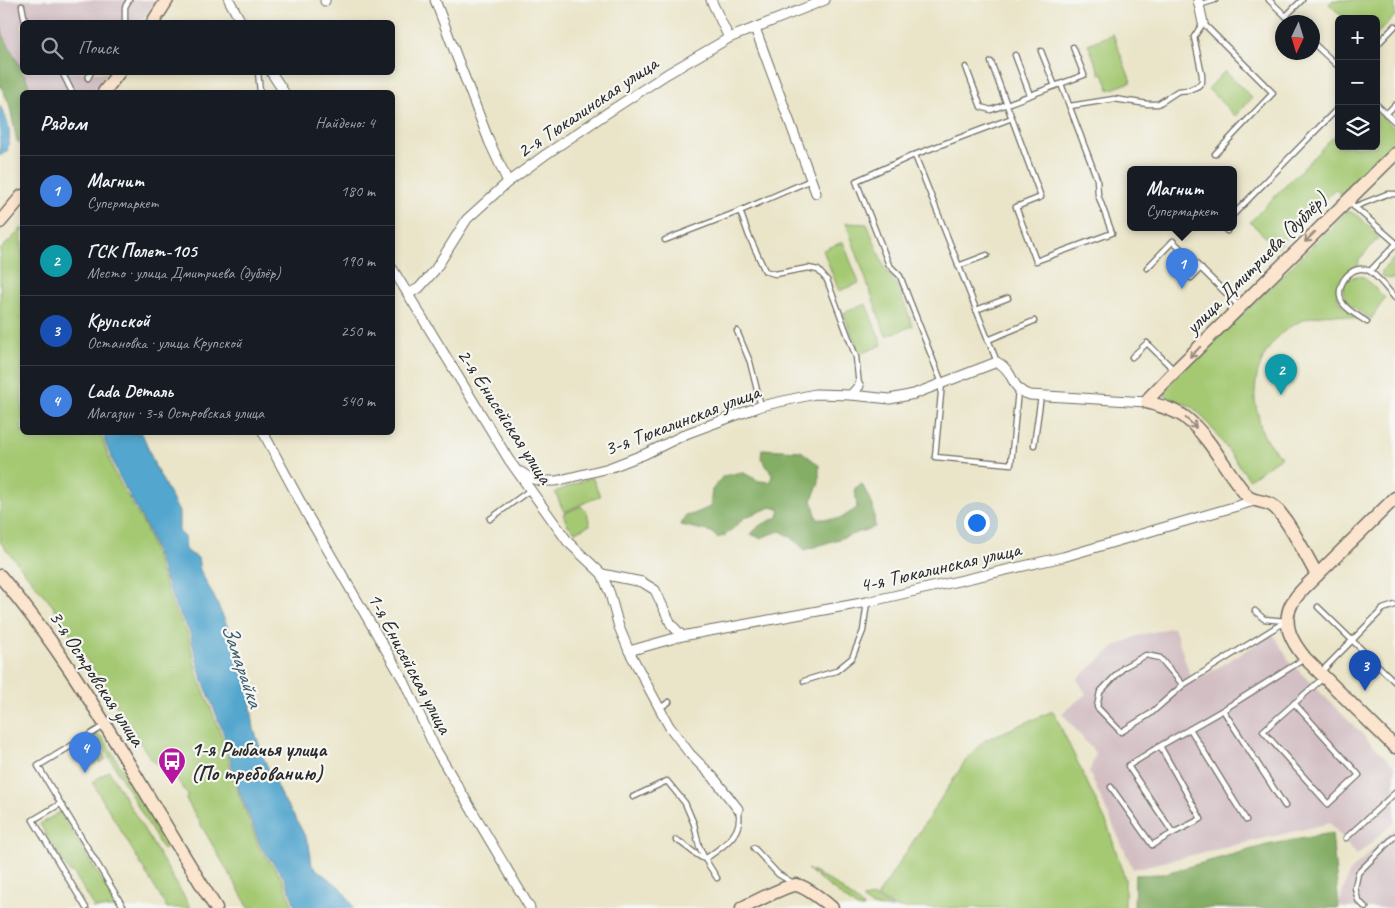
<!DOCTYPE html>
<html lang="ru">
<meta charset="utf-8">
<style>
:root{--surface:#171b24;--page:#20242c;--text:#f1f3f6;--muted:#9ea1a6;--line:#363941;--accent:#d690ce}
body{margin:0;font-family:Caveat,sans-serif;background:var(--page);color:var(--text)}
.controls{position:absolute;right:15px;top:15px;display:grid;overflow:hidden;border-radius:8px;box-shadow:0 2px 8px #0003}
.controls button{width:45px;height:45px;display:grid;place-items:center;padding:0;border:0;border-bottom:1px solid var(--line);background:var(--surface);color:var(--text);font:25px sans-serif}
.compass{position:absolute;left:1275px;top:15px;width:45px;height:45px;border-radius:50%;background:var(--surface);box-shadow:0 2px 8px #0003;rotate:184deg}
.you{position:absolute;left:976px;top:522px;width:18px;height:18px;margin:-12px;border:4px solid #fff;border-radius:50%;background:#1a73e8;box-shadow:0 0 0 8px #1a73e833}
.badge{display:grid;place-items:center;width:32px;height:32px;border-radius:50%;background:var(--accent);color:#fff;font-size:16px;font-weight:700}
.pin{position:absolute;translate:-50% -41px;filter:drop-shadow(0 1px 2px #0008)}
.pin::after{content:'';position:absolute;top:26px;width:18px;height:15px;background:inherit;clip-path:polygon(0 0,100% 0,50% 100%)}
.popup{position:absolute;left:1127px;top:166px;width:110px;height:65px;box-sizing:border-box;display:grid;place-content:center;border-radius:8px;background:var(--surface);filter:drop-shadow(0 1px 4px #0005);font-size:16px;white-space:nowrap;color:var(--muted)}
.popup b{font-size:19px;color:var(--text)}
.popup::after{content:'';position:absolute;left:50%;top:100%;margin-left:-10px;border:10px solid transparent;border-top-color:var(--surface)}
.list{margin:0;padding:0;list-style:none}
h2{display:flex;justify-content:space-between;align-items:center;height:65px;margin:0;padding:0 20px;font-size:21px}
h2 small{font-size:16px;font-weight:400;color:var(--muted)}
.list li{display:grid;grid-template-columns:32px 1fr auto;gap:15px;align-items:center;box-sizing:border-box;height:70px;padding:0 20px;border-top:1px solid var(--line)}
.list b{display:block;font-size:19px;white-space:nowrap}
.list p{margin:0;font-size:16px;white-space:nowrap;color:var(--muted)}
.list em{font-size:16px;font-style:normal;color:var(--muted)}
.icon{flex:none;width:28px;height:28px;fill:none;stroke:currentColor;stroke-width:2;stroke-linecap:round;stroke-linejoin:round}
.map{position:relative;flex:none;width:1395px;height:908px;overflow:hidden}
.search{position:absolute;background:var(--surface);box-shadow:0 2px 8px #0003;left:20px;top:20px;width:375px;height:55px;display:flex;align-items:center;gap:12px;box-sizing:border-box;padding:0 18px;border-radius:8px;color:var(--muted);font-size:19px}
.panel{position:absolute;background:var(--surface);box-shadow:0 2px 8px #0003;left:20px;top:90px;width:375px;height:345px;border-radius:8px}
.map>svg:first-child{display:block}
.industrial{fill:#d2bec3}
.green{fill:#a5c973;stroke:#687a4f}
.forest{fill:#84ad65;stroke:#586c48}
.water{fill:#52a6ce;stroke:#3e687c}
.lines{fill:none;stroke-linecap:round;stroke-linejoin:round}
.lane-casing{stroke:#6e6c62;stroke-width:7}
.street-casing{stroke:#6e6c62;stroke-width:11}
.secondary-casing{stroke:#6e6c62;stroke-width:15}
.lane{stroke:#fff;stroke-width:4.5}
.street{stroke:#fff;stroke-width:9}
.secondary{stroke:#fce5cf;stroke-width:12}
.oneway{stroke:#94887d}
.labels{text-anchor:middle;stroke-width:4.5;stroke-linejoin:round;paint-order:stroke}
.street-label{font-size:21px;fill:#2b2b2b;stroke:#f6f6f2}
.poi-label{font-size:21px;font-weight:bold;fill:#2b2b2b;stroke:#f6f6f2;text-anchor:start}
.water-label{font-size:22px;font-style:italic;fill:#3b5c6c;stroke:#f6f6f2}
</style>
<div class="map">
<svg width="1395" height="908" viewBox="0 0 1395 908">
<rect width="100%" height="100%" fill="#f6f6f2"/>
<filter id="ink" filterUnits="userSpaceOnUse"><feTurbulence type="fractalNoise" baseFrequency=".02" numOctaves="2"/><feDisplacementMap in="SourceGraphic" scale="10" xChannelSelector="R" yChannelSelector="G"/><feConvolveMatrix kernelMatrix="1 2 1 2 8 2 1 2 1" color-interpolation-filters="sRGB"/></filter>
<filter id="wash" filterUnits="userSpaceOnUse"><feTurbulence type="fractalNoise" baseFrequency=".0096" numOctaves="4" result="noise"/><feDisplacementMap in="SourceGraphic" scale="20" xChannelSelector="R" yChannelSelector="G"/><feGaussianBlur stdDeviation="1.12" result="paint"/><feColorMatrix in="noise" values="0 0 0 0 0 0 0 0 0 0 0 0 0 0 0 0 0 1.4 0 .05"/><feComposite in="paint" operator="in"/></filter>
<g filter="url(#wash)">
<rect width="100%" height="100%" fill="#eae5c9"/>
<!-- industrial -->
<g class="industrial">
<path d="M0 0H158L140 22H22V72L107 73 93 92H27L0 33Z"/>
<path d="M1174 627 1190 675 1194 682 1273 634 1290 662 1395 767V822L1357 855 1330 823 1133 869 1089 772 1096 754 1062 713 1086 694 1077 679 1116 646 1137 636Z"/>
<path d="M1395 827V908H1343L1339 904 1349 873Z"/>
</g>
<!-- green -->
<g class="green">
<path d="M1333 0H1395V16L1376 35V19H1344L1329 4Z"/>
<path d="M1113 34 1131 82 1109 90 1103 73 1100 74 1088 44Z"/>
<path d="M1225 71 1252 98 1235 116 1208 89Z"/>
<path d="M1376 111 1395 129V141L1342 195 1335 189 1277 248 1250 222 1339 131V146H1376Z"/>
<path d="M1347 211C1361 215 1370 228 1379 237L1359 260 1358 268C1341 271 1330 289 1342 304 1346 311 1354 315 1360 320 1348 317 1335 313 1322 315 1283 320 1257 353 1255 391 1254 399 1256 407 1258 414 1259 422 1261 430 1264 436 1269 444 1275 451 1281 457L1249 479 1215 432 1200 414 1192 407 1165 396 1166 388 1173 380 1275 283Z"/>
<path d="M846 223 867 224 885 269 898 287 913 326 886 336Z"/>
<path d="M22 228V432L101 433 103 442 115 474 145 527 172 605 188 634 197 674 221 734 236 787 259 847 283 880 293 908H249L186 799 188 795 168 766 162 769 150 758 52 605 0 542V250Z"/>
<path d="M843 242 859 283 839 291 823 250Z"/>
<path d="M1395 257V279L1386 278 1382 276V271Z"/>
<path d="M1357 276 1364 277 1385 298 1371 319C1360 311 1339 302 1344 286 1346 280 1351 277 1357 276Z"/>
<path d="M866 304 882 345 860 354 843 313Z"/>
<path d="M592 477 600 496 564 512 555 492Z"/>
<path d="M581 506 587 512 590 525 575 532 567 524 563 514Z"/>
<path d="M1053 711 1107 824 1125 879V908H896L877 897 968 757 985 740Z"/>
<path d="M94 735 101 736 106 742 168 847 163 850 104 748 98 740 90 738Z"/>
<path d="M88 743 97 744 106 759 100 763Z"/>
<path d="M87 744 97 762 91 766 80 748Z"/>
<path d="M109 771 191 908H167L92 782Z"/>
<path d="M60 812 119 908H92L94 906 73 872 70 873 40 824Z"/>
<path d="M807 869C832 880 844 890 864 908H857Z"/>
<path d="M874 897 893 908C880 908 872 908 862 899Z"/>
</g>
<!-- forest -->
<g class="forest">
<path d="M0 23 4 37 22 70V72L25 75 31 92H22V145L17 141 9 103 0 85Z"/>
<path d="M762 449 801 451 819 465V483L812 500 817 519H840L857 508 855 488 862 484 873 506 875 527 805 550 791 537 780 531 760 538 751 534 759 526 778 517 780 510 772 507 745 517 726 535 717 538 712 532 681 525 685 516 694 514 710 507 712 490 723 476 742 472 759 481 771 482 772 474 761 458Z"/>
<path d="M1332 833 1339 908H1134L1135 875 1162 874 1267 845Z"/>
</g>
<!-- water -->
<g class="water">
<path d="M0 106C9 123 12 132 7 151L0 156Z"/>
<path d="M104 433H142L155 466 179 512V531L185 539V550L198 558 200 570 215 599 236 645 247 678 254 729 264 759 280 794 296 819 309 844 312 866 342 889 354 908H296L285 879 261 847 238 788 223 732 200 673 190 633 175 606 147 528 118 474 105 442Z"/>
</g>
</g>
<g filter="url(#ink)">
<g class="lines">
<!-- lane casing -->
<g class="lane-casing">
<g id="lane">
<path d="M1269 0 1292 22"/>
<path d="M1199 5 1215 0"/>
<path d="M22 6 25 22"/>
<path d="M1286 16 1302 0"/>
<path d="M126 22 125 21V7L129 0"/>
<path d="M1312 42 1339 67"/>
<path d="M1376 46 1395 26"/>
<path d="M1041 51 1055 86"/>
<path d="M1015 55 1030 95"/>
<path d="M991 62 1041 197 1016 207 1036 261 1112 233 1098 195 1097 179 1061 84"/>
<path d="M966 67 981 107 991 110 1084 75 1073 47"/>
<path d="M62 72 72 92"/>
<path d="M258 72 260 92"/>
<path d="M88 78 91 72"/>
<path d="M1376 104 1395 122"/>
<path d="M1070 106 1114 99 1148 104H1158L1178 91 1189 90 1198 86 1202 82V75L1194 37 1203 23 1273 93 1215 154"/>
<path d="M1386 114 1395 105"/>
<path d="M1012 118 914 155 856 181 889 265 900 276 942 383 935 457 1011 464 1018 390"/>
<path d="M914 155 916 158 997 362"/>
<path d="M1349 202 1395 242"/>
<path d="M1354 207 1387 194H1395"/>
<path d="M740 211 749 236 765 271 775 274 808 268 818 270 827 280 856 357 859 386"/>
<path d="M1234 214 1339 107"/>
<path d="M1224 228 1227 231"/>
<path d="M665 240 740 211 811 180"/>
<path d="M958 266 987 255"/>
<path d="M1147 268 1173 241 1239 306"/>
<path d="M1370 271 1395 245"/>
<path d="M1191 278 1201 268"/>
<path d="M976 310 1008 298"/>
<path d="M1367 322C1359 316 1347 311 1342 302 1333 285 1354 260 1371 272 1379 278 1388 290 1395 298"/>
<path d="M737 331 750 362 761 406"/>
<path d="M988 340 1034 321"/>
<path d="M1132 357 1147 343 1174 370"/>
<path d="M1034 445 1041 396"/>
<path d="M490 519 530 490"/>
<path d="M1318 607 1395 682"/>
<path d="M1255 611 1264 619 1286 621"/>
<path d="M1321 672 1383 609 1395 605"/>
<path d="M804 681 836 671 852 658 863 631 867 602"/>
<path d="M1183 685 1160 658 1146 655 1124 667 1100 692 1097 707 1121 732 1150 714 1183 685 1286 621"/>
<path d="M1294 703 1359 775 1328 804 1263 731 1323 678"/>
<path d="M660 708 669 702"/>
<path d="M1223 710 1285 806"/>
<path d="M104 726 38 766 124 908"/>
<path d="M1190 729 1246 820"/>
<path d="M1160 746 1201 819 1173 833 1128 766 1160 746 1223 710 1304 659"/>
<path d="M1111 787 1152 845 1173 833"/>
<path d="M633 797 667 781 685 803 694 824 699 846 705 859 717 878"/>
<path d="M60 804 33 820 86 908"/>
<path d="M1346 838 1395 793"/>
<path d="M676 840C687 845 694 855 705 859 722 847 745 834 738 809"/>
<path d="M754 848 778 874 793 883"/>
<path d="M1366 908 1358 900 1355 888 1358 873 1395 836"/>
</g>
</g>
<!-- street casing -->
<g class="street-casing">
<g id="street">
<path d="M229 0 241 22"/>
<path d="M325 0V1"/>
<path d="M435 0 489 141 508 182"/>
<path d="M711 0 729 38"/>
<path d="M1198 0 1203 23"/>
<path d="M755 28 816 193"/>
<path d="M271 72 284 92"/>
<path d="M392 268 509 460 568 542 602 574 610 594 619 627 629 651 669 726 690 754 713 777 738 809"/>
<path d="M408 294 419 288 435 270 467 219 508 182 545 155 601 117 667 74 729 38 825 0"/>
<path d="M851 395 890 399 914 394 997 362C1016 372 1009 389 1030 395L1147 402"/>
<path d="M263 432 308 516 404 681 435 748 530 908"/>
<path d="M521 472 530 478 541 481H556L609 468 645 454 688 433 761 406 815 394 851 395 859 386"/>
<path d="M602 574 642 582 655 590 671 624 682 636"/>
<path d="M629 651 682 636 867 602 1063 557 1254 501"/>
</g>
</g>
<!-- secondary casing -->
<g class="secondary-casing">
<g id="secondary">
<path d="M153 22 167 0"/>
<path d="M104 92 119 72"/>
<path d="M0 222 22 196"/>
<path d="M1395 498 1304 588C1300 592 1295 598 1292 603 1281 624 1292 642 1305 658L1395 747"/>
<path d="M1317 575C1308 559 1286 515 1273 506 1266 501 1256 502 1248 497 1226 472 1212 439 1186 418 1176 410 1160 406 1147 402L1150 397 1175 371 1395 154"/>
<path d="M0 576C54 639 97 710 139 781 164 823 190 866 216 908"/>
<path d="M742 908C753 903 786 885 796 885 805 886 825 902 832 908"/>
</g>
</g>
<!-- lane -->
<use href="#lane" class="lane"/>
<!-- street -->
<use href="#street" class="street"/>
<!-- secondary -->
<use href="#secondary" class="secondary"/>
</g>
<!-- one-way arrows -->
<defs><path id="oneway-shaft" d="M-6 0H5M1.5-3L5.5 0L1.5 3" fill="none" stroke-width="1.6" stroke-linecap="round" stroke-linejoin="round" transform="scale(1.25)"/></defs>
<g class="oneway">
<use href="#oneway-shaft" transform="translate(1310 237) rotate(135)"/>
<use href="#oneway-shaft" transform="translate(1195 352) rotate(135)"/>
<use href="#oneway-shaft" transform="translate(1191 423) rotate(43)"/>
</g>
</g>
<!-- icons -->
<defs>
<g id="bus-pin" transform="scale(1.4375)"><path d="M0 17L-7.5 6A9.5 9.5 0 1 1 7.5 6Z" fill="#b5179e" stroke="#f6f6f2"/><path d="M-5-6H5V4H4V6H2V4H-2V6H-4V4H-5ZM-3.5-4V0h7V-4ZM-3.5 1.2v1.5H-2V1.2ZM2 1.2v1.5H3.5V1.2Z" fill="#fff"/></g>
</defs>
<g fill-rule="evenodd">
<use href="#bus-pin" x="172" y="761"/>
</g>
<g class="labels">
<!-- street labels -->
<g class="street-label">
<text transform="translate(587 107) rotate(-34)" y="7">2-я Тюкалинская улица</text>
<text transform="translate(1256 263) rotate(-45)" y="7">улица Дмитриева (дублёр)</text>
<text transform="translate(505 416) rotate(57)" y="7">2-я Енисейская улица</text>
<text transform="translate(682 420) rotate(-21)" y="7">3-я Тюкалинская улица</text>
<text transform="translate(940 567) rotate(-13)" y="7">4-я Тюкалинская улица</text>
<text transform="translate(410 663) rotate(62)" y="7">1-я Енисейская улица</text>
<text transform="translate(97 678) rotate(57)" y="7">3-я Островская улица</text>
</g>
<!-- poi labels -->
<g class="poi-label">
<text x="191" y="756">1-я Рыбачья улица<tspan x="191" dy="24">(По требованию)</tspan></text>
</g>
<!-- water labels -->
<g class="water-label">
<text transform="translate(243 665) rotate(71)" y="8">Замарайка</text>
</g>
</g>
</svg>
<div class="controls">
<button>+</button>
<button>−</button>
<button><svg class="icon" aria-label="layers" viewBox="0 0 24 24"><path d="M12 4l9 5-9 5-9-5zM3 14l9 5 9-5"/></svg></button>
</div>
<svg class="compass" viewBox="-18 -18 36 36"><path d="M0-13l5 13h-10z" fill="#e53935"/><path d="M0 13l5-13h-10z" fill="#9ea1a6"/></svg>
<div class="you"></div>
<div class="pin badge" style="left:1182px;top:289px;background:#3f7fe0">1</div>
<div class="popup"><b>Магнит</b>Супермаркет</div>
<div class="pin badge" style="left:1281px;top:395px;background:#0f9aa8">2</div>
<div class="pin badge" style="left:1365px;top:691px;background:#1a4fb4">3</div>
<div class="pin badge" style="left:85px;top:773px;background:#3f7fe0">4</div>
<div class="search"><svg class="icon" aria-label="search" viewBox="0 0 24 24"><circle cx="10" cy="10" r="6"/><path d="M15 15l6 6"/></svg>Поиск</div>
<section class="panel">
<h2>Рядом<small>Найдено: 4</small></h2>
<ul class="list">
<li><span class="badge" style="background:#3f7fe0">1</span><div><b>Магнит</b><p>Супермаркет</p></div><em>180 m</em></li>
<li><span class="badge" style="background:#0f9aa8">2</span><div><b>ГСК Полет-105</b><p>Место · улица Дмитриева (дублёр)</p></div><em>190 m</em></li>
<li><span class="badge" style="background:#1a4fb4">3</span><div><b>Крупской</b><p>Остановка · улица Крупской</p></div><em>250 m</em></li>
<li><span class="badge" style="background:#3f7fe0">4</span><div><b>Lada Dеталь</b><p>Магазин · 3-я Островская улица</p></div><em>540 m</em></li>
</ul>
</section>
</div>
